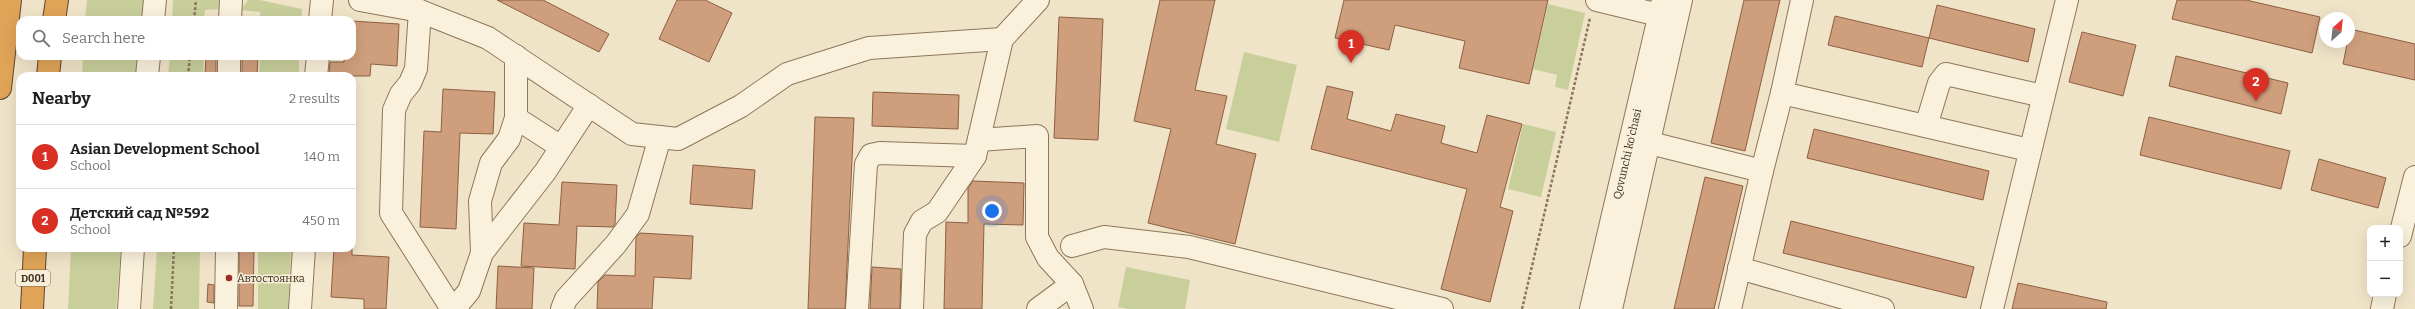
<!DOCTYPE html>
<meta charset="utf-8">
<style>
:root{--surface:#fff;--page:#f6f6f6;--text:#222;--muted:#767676;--line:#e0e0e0;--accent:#d93025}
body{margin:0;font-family:Bitter,serif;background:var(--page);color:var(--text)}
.controls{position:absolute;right:12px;bottom:12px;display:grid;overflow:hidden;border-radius:8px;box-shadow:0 4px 16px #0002}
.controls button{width:36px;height:36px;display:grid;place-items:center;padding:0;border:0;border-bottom:1px solid var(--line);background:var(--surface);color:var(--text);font:20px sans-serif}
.compass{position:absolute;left:2319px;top:12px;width:36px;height:36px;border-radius:50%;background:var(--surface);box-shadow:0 4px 16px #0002;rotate:27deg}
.you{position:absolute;left:992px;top:211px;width:14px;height:14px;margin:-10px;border:3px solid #fff;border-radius:50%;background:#1a73e8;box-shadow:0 0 0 6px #1a73e833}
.badge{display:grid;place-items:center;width:26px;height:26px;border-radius:50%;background:var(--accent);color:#fff;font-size:13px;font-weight:700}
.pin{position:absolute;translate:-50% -33px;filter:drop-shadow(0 1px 2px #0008)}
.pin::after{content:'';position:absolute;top:21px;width:14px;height:12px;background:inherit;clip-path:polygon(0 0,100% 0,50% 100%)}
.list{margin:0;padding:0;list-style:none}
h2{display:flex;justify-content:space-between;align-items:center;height:52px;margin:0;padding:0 16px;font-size:17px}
h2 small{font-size:13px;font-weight:400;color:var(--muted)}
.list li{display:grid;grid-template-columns:26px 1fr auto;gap:12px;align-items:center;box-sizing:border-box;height:64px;padding:0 16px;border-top:1px solid var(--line)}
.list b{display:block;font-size:15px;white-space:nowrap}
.list p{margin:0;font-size:13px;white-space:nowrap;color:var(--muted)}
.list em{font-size:13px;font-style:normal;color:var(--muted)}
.icon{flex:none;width:22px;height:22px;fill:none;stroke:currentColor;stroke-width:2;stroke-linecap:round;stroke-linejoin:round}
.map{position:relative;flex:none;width:2415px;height:309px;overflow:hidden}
.search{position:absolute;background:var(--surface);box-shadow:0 4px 16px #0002;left:16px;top:16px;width:340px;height:44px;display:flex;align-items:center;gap:10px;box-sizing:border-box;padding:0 14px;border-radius:12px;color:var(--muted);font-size:15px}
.panel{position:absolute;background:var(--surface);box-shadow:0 4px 16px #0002;left:16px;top:72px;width:340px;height:180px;border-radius:12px}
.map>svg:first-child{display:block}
.green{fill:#c9cf9b}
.building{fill:#cf9f7d;stroke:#8d5f41}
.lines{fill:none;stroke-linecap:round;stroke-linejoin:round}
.minor-casing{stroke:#8d765c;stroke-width:24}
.highway-casing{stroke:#5b4430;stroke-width:24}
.path{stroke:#8d765c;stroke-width:2.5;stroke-dasharray:3 2;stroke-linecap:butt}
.minor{stroke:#faf1dc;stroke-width:22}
.highway{stroke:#e0a458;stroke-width:22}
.poi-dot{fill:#9e2a2b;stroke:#f7eed8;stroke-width:1.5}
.labels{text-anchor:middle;stroke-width:3;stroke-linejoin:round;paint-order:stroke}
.shield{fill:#f7eed8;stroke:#756857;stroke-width:1}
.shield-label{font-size:10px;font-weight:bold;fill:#3d2e20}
.street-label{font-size:11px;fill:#3d2e20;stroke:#f7eed8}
.poi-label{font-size:11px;fill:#3d2e20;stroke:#f7eed8;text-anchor:start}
</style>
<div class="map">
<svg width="2415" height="309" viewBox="0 0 2415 309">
<rect width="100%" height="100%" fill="#f0e4c8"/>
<!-- green -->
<g class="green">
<path d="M87 0H144L142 20H85Z"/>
<path d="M173 0H221V9L205 10 204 20H172Z"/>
<path d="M248 0H260L302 9 301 20H260V12L241 10Z"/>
<path d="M1548 4 1585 13 1568 90 1555 87 1557 75 1533 69Z"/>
<path d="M1244 52 1297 65 1279 142 1226 129Z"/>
<path d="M83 56H138L136 76H82Z"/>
<path d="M170 56H204L203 76H168Z"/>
<path d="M260 56H299V76H259Z"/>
<path d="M1523 124 1556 132 1541 197 1508 189Z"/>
<path d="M71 248H121L116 309H68Z"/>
<path d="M157 248H200L199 309H153Z"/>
<path d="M258 248H291L288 309H258Z"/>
<path d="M1126 267 1190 280 1185 309H1129L1118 307Z"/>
</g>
<!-- building -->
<g class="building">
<path d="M497 0H543L609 34 599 52Z"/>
<path d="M677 0H705L732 13 709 62 659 39Z"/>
<path d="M1160 0H1215L1195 90 1227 96 1216 144 1256 154 1235 244 1148 223 1171 129 1134 121Z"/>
<path d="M1344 0H1548L1529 84 1459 68 1465 41 1395 25 1389 50 1335 38Z"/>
<path d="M1744 0H1780L1745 151 1711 143Z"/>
<path d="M2177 0H2246L2320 17 2312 53 2172 19Z"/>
<path d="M1937 5 2035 29 2028 62 1929 38Z"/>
<path d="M1835 16 1929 38 1922 67 1828 45Z"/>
<path d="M1059 17 1103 19 1098 140 1054 138Z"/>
<path d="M352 21 399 24 397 66 371 64 370 76H329L330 62H344V56H352Z"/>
<path d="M2350 29 2415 44V80L2343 64Z"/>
<path d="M2082 32 2136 45 2123 96 2069 82Z"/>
<path d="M206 56H216V76H205Z"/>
<path d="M242 56H258L257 76H242Z"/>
<path d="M2176 56 2288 83 2281 114 2169 86Z"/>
<path d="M1327 86 1353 92 1347 119 1391 131 1396 114 1445 126 1441 143 1477 153 1487 115 1522 124 1500 207 1513 211 1490 302 1441 289 1467 189 1311 149Z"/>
<path d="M443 89 495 92 493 134 460 133 456 229 420 227 424 131 441 132Z"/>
<path d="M873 92 959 95 958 129 872 126Z"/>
<path d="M815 117 854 118 845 309H808Z"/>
<path d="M2149 117 2290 151 2281 189 2140 155Z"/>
<path d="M1814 129 1989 171 1983 200 1807 158Z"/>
<path d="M2319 159 2386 178 2378 208 2311 190Z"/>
<path d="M693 165 755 170 752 209 690 204Z"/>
<path d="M1705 177 1743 186 1714 309H1674Z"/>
<path d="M973 181 1024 183 1023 225 984 224 982 309H944L946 222 968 223V188Z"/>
<path d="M562 182 617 185 615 224 613 227 577 226 575 269 521 266 524 223 559 225Z"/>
<path d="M1791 221 1974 267 1966 298 1783 253Z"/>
<path d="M640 233 693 236 691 279 654 277 652 309H597L598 282 605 275 635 276 636 237Z"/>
<path d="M239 248H254L253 306H239Z"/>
<path d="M334 248H352V255L389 257 386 309H364V299L331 297Z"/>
<path d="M498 266 534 268 532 309H496Z"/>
<path d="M872 267 901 269 900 309H870Z"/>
<path d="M2018 283 2107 302 2106 309H2012Z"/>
<path d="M208 284 214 285V303L207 302Z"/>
</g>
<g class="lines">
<!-- minor casing -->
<g class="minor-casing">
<g id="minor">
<path d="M360 0 420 11 488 38 632 134 678 139 741 106 787 74 869 48 1002 39"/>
<path d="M1597 0 1659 15"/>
<path d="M420 11 416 69 410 83 401 94 394 110 391 213 452 309"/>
<path d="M153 20 155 0"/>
<path d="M230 20 231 0"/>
<path d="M320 20 322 0"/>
<path d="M147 76 149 56"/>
<path d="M229 76V56"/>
<path d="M316 76 318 56"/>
<path d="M1782 93 2029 150"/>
<path d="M516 118 561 147"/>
<path d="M1926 126 1939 83 1946 74 2043 96"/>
<path d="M1634 139 1762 171 1782 93 1802 0"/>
<path d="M979 140 1037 136V237L1048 258 1072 284 1082 309"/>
<path d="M2400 236 2415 177"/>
<path d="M1072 246 1104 237 1189 247 1442 309"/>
<path d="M482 253 480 201 491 163 509 139 516 118V56"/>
<path d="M1739 268 1883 309"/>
<path d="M129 309 133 248"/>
<path d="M226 309 227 248"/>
<path d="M300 309 304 248"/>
<path d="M454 309 469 291 482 253 545 172 589 105"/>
<path d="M562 309 566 299 616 244 638 214 660 137"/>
<path d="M857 309 866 164 871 155 880 153 975 156 1002 39 1038 0"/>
<path d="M912 309 915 234 922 221 937 212 975 156"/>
<path d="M1038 309 1072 284"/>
<path d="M1591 309 1663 0"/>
<path d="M1611 309 1681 0"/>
<path d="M1730 309 1762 171"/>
<path d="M1992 309 2067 0"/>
<path d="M2382 309 2385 294"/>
</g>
</g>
<!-- highway casing -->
<g class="highway-casing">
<g id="highway">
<path d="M54 20 57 0"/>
<path d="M48 76 50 56"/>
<path d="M0 88 10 0"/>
<path d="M32 309 35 248"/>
</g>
</g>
<!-- path -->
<g class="path">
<path d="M194 20 196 0"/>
<path d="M188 76 190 56"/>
<path d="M171 309 174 248"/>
<path d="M1522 309 1590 18"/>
</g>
<!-- minor -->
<use href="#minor" class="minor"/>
<!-- highway -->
<use href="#highway" class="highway"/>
</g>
<!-- markers -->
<circle class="poi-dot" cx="229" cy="278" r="4"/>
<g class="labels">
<!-- shield labels -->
<rect class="shield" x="16" y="270" width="34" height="16" rx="3"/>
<g class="shield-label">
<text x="33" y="282">D001</text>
</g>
<!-- street labels -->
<g class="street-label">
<text transform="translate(1627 154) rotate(-77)" y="4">Qovunchi ko'chasi</text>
</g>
<!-- poi labels -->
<g class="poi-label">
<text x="237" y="282">Автостоянка</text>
</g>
</g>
</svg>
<div class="controls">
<button>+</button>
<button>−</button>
</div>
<svg class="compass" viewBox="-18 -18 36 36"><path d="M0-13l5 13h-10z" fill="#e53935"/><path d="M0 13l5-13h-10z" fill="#767676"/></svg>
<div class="you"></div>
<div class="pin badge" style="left:1351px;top:63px">1</div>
<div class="pin badge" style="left:2256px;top:101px">2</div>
<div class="search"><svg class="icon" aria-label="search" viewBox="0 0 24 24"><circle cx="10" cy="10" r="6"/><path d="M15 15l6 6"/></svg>Search here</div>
<section class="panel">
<h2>Nearby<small>2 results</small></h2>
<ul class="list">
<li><span class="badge">1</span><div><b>Asian Development School</b><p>School</p></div><em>140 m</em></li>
<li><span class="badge">2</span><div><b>Детcкий сад №592</b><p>School</p></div><em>450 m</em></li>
</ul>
</section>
</div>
